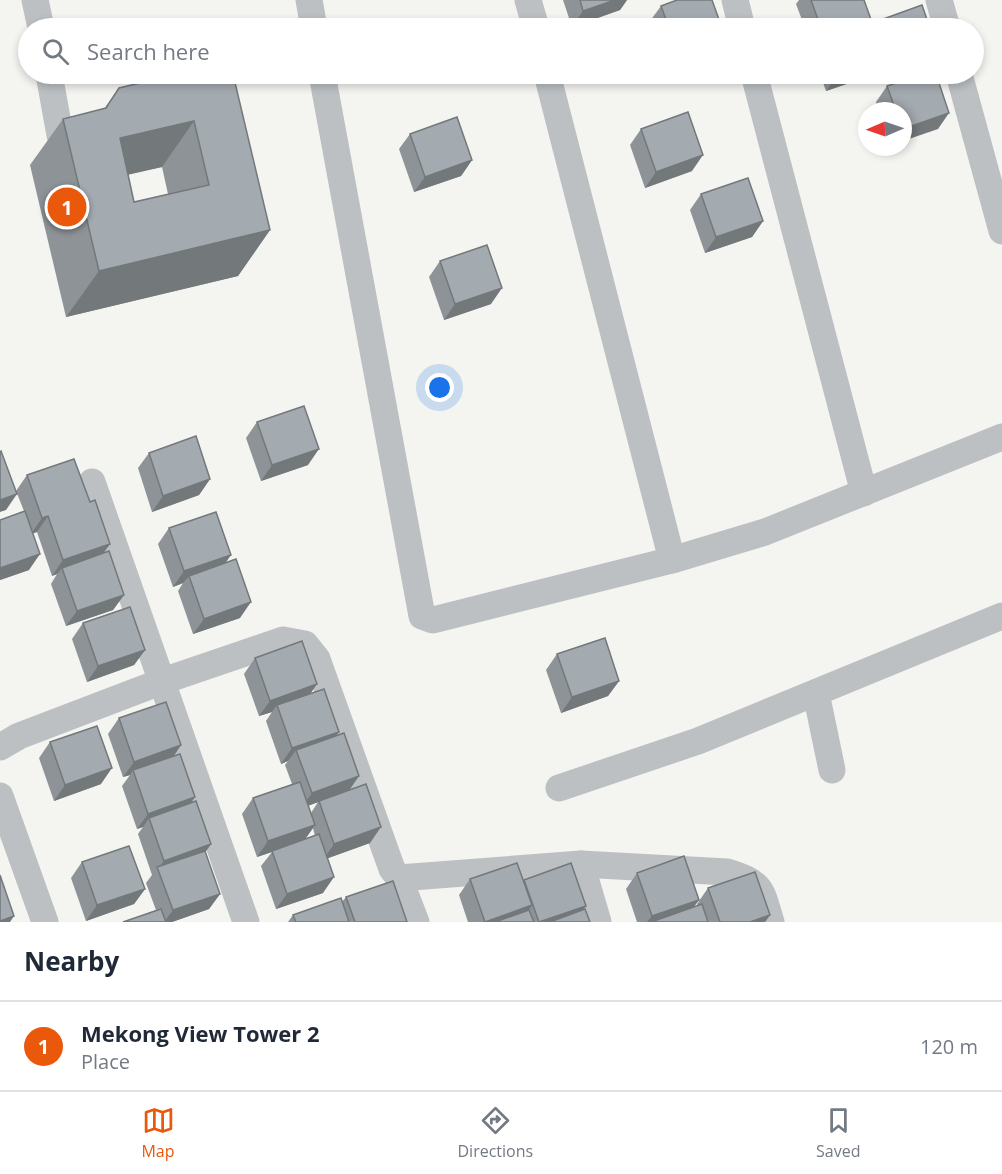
<!DOCTYPE html>
<style>
:root{--surface:#fff;--page:#f2f2f3;--text:#1f2937;--muted:#747a83;--line:#e0e1e3;--accent:#ea580c}
body{margin:0;font-family:"Open Sans",sans-serif;background:var(--page);color:var(--text)}
.compass{position:absolute;left:858px;top:102px;width:54px;height:54px;border-radius:50%;background:var(--surface);box-shadow:0 3px 9px #0003;rotate:268deg}
.you{position:absolute;left:440px;top:388px;width:21px;height:21px;margin:-15px;border:4px solid #fff;border-radius:50%;background:#1a73e8;box-shadow:0 0 0 9px #1a73e833}
.badge{display:grid;place-items:center;width:39px;height:39px;border-radius:50%;background:var(--accent);color:#fff;font-size:20px;font-weight:700}
.pin{position:absolute;translate:-50% -50%;border:3px solid #fff;box-shadow:0 2px 6px #0006}
.list{margin:0;padding:0;list-style:none}
h2{display:flex;justify-content:space-between;align-items:center;height:78px;margin:0;padding:0 24px;font-size:26px}
h2 small{font-size:20px;font-weight:400;color:var(--muted)}
.list li{display:grid;grid-template-columns:39px 1fr auto;gap:18px;align-items:center;box-sizing:border-box;height:90px;padding:0 24px;border-top:2px solid var(--line)}
.list b{display:block;font-size:22px;white-space:nowrap}
.list p{margin:0;font-size:20px;white-space:nowrap;color:var(--muted)}
.list em{font-size:20px;font-style:normal;color:var(--muted)}
.icon{flex:none;width:33px;height:33px;fill:none;stroke:currentColor;stroke-width:2;stroke-linecap:round;stroke-linejoin:round}
.map{position:relative;flex:none;width:1002px;height:922px;overflow:hidden}
.search{position:absolute;background:var(--surface);box-shadow:0 3px 9px #0003;left:18px;right:18px;top:18px;height:66px;display:flex;align-items:center;gap:15px;box-sizing:border-box;padding:0 21px;border-radius:33px;color:var(--muted);font-size:22px}
.sheet{height:168px;background:var(--surface)}
nav{display:flex;justify-content:space-around;align-items:center;box-sizing:border-box;height:84px;border-top:2px solid var(--line);background:var(--surface);font-size:16px;color:var(--muted)}
nav a{display:grid;justify-items:center;gap:3px}
nav .on{color:var(--accent)}
.map>svg:first-child{display:block}
.lines{fill:none;stroke-linecap:round;stroke-linejoin:round}
.street{stroke:#bcc0c3;stroke-width:27}
.wall{fill:#8d9397;fill-rule:evenodd}
.shaded-wall{fill:#73787b}
.building{fill:#a4abb0;stroke:#73787b;stroke-width:1.5;fill-rule:evenodd}
</style>
<div class="map">
<svg width="1002" height="922" viewBox="0 0 1002 922">
<rect width="100%" height="100%" fill="#f4f4f1"/>
<g class="lines">
<!-- street -->
<g class="street">
<path d="M35 0 41 28"/>
<path d="M309 0 314 28"/>
<path d="M528 0 536 28"/>
<path d="M735 0 742 28"/>
<path d="M939 0 947 28"/>
<path d="M49 74 60 135"/>
<path d="M322 74 422 616 433 620 672 560 765 532 1002 437"/>
<path d="M547 74 672 560"/>
<path d="M754 74 864 493"/>
<path d="M959 74 1002 231"/>
<path d="M92 482 246 922"/>
<path d="M816 693 832 770"/>
<path d="M0 747 19 736 163 681 283 640 305 644 317 659 392 869 399 878 416 922"/>
<path d="M559 788 698 741 1002 616"/>
<path d="M0 796 45 922"/>
<path d="M581 864 598 922"/>
<path d="M399 878 581 864 727 872C763 883 761 889 771 922"/>
</g>
</g>
<!-- wall -->
<g class="wall">
<path d="M563 0H627L620 10 572 27Z"/>
<path d="M799 0H864L872 25 875 22 930 28H805L796 4Z"/>
<path d="M661 6 722 28H652L650 21Z"/>
<path d="M178 74 270 230 238 276 66 317 30 165 63 119 104 109 119 88ZM162 167 168 194 134 202 128 174Z"/>
<path d="M820 74H874L873 75 826 91Z"/>
<path d="M877 74H898L879 80Z"/>
<path d="M887 86 938 129 903 111H879L876 102Z"/>
<path d="M641 129 692 171 645 188 630 145Z"/>
<path d="M410 134 472 160 461 176 414 192 399 149Z"/>
<path d="M701 194 763 221 752 237 705 253 690 210Z"/>
<path d="M440 261 491 304 444 320 429 277Z"/>
<path d="M257 422 308 465 261 481 246 438Z"/>
<path d="M149 453 210 479 199 495 152 512 138 468Z"/>
<path d="M27 475 90 502 110 544 103 553 124 595 113 610 66 626 51 584 57 574 52 576 37 532 33 533 29 570 0 580V520L24 511 16 491Z"/>
<path d="M169 528 226 563 240 618 193 634 178 591 183 583 173 587 158 544Z"/>
<path d="M83 623 145 650 134 665 87 682 72 639Z"/>
<path d="M557 654 619 681 608 696 561 713 546 670Z"/>
<path d="M255 658 317 684 310 694 336 736 359 776 349 790 370 843 328 858 323 893 276 909 261 866 272 852 257 857 242 814 253 798 292 784 285 765 288 761 281 764 266 721 272 712 259 716 244 674ZM318 802 311 813 308 806ZM313 828 315 836 305 839Z"/>
<path d="M119 718 181 745 174 756 195 797 190 803 211 844 205 852 220 894 209 909 172 922H123L156 910 146 883 152 875 138 834 143 827 137 829 122 786 130 775 123 777 108 734Z"/>
<path d="M50 742 101 784 54 801 39 758Z"/>
<path d="M82 862 145 889 134 904 86 921 71 878Z"/>
<path d="M637 873 693 907 698 906 697 904 708 888 770 915 765 922H637L626 889Z"/>
<path d="M470 879 523 881 524 880 586 906 583 910 590 922H468L459 895Z"/>
<path d="M346 897 407 922H288L293 915 342 902Z"/>
</g>
<!-- shaded-wall -->
<g class="shaded-wall">
<path d="M615 0H627L620 10 572 27 583 11Z"/>
<path d="M843 74H874L873 75 826 91 837 76Z"/>
<path d="M884 74H898L879 80Z"/>
<path d="M949 113 938 129 903 141V129Z"/>
<path d="M194 121 162 167 88 184 120 138Z"/>
<path d="M703 155 692 171 645 188 656 172Z"/>
<path d="M472 160 461 176 414 192 425 177Z"/>
<path d="M763 221 752 237 705 253 716 237Z"/>
<path d="M270 230 238 276 66 317 99 271Z"/>
<path d="M502 288 491 304 444 320 455 304Z"/>
<path d="M319 449 308 465 261 481 272 465Z"/>
<path d="M210 479 199 495 152 512 163 496Z"/>
<path d="M17 494 6 510 0 512V500Z"/>
<path d="M48 516 37 532 31 534 42 518Z"/>
<path d="M110 544 99 559 62 568 57 574 52 576 63 560Z"/>
<path d="M40 554 29 570 0 580V568Z"/>
<path d="M231 555 220 571 189 576 183 583 173 587 184 571Z"/>
<path d="M124 595 113 610 66 626 77 611Z"/>
<path d="M251 602 240 618 193 634 204 619Z"/>
<path d="M145 650 134 665 87 682 98 666Z"/>
<path d="M619 681 608 696 561 713 572 697Z"/>
<path d="M317 684 306 700 277 705 272 712 259 716 270 701Z"/>
<path d="M339 732 328 747 296 750 288 761 281 764 292 748Z"/>
<path d="M181 745 170 761 133 770 130 775 123 777 134 762Z"/>
<path d="M112 768 101 784 54 801 65 785Z"/>
<path d="M359 776 348 792 301 808 312 793Z"/>
<path d="M195 797 184 813 149 818 143 827 137 829 148 814Z"/>
<path d="M315 825 304 841 257 857 268 841Z"/>
<path d="M381 827 370 843 323 860 334 844Z"/>
<path d="M211 844 200 860 158 869 164 861Z"/>
<path d="M334 877 323 893 276 909 287 894Z"/>
<path d="M145 889 134 904 86 921 97 905Z"/>
<path d="M220 894 209 909 172 922H164L173 910Z"/>
<path d="M699 900 688 915 654 921V922H647L652 916Z"/>
<path d="M532 905 521 921 519 922H485Z"/>
<path d="M586 906 575 922H541Z"/>
<path d="M770 915 765 922H750Z"/>
<path d="M14 916 10 922H0V921Z"/>
</g>
<!-- building -->
<g class="building">
<path d="M580 0H615L583 11Z"/>
<path d="M677 0H712L722 28H669L661 6Z"/>
<path d="M811 0H864L874 28H821Z"/>
<path d="M922 5 930 28H877L875 22Z"/>
<path d="M178 74H233L270 230 99 271 63 119 106 108 119 88ZM194 121 209 185 134 202 120 138Z"/>
<path d="M924 74H936L949 113 903 129V111H896L887 86Z"/>
<path d="M688 112 703 155 656 172 641 129Z"/>
<path d="M457 117 472 160 425 177 410 134Z"/>
<path d="M748 178 763 221 716 237 701 194Z"/>
<path d="M487 245 502 288 455 304 440 261Z"/>
<path d="M304 406 319 449 272 465 257 422Z"/>
<path d="M196 436 210 479 163 496 149 453Z"/>
<path d="M1 451 17 494 0 500V452Z"/>
<path d="M74 459 90 502 95 500 110 544 63 560 48 516 42 518 27 475Z"/>
<path d="M25 511 40 554 0 568V520Z"/>
<path d="M216 512 231 555 184 571 169 528Z"/>
<path d="M109 551 124 595 77 611 62 568Z"/>
<path d="M236 559 251 602 204 619 189 576Z"/>
<path d="M130 607 145 650 98 666 83 623Z"/>
<path d="M605 638 619 681 572 697 557 654Z"/>
<path d="M302 641 317 684 270 701 255 658Z"/>
<path d="M324 689 339 732 292 748 277 705Z"/>
<path d="M166 702 181 745 134 762 119 718Z"/>
<path d="M97 726 112 768 65 785 50 742Z"/>
<path d="M344 733 359 776 312 793 296 750Z"/>
<path d="M180 754 195 797 148 814 133 770Z"/>
<path d="M300 782 315 825 268 841 253 798Z"/>
<path d="M366 784 381 827 334 844 319 801Z"/>
<path d="M196 801 211 844 164 861 149 818Z"/>
<path d="M319 834 334 877 287 894 272 851Z"/>
<path d="M129 846 145 889 97 905 82 862Z"/>
<path d="M205 851 220 894 173 910 157 867Z"/>
<path d="M684 856 699 900 652 916 637 873Z"/>
<path d="M517 863 532 905 485 922 470 879Z"/>
<path d="M571 863 586 906 539 922 524 880Z"/>
<path d="M755 872 770 915 750 922H720L708 888Z"/>
<path d="M0 875 14 916 0 921Z"/>
<path d="M393 881 407 922H355L346 897Z"/>
<path d="M341 898 349 922H296L293 915Z"/>
<path d="M702 904 708 922H655L654 921Z"/>
<path d="M161 909 166 922H123Z"/>
<path d="M585 909 590 922H550Z"/>
<path d="M529 910 534 922H495Z"/>
</g>
</svg>
<svg class="compass" viewBox="-18 -18 36 36"><path d="M0-13l5 13h-10z" fill="#e53935"/><path d="M0 13l5-13h-10z" fill="#747a83"/></svg>
<div class="you"></div>
<div class="pin badge" style="left:67px;top:207px">1</div>
<div class="search"><svg class="icon" aria-label="search" viewBox="0 0 24 24"><circle cx="10" cy="10" r="6"/><path d="M15 15l6 6"/></svg>Search here</div>
</div>
<section class="sheet">
<h2>Nearby<small></small></h2>
<ul class="list">
<li><span class="badge">1</span><div><b>Mekong View Tower 2</b><p>Place</p></div><em>120 m</em></li>
</ul>
</section>
<nav>
<a class="on"><svg class="icon" aria-label="map" viewBox="0 0 24 24"><path d="M3 6l6-2 6 2 6-2v14l-6 2-6-2-6 2zM9 4v14M15 6v14"/></svg>Map</a>
<a><svg class="icon" aria-label="directions" viewBox="0 0 24 24"><path d="M12 3l9 9-9 9-9-9zM9 14v-3h6M13 9l2 2-2 2"/></svg>Directions</a>
<a><svg class="icon" aria-label="saved" viewBox="0 0 24 24"><path d="M7 4h10v16l-5-4-5 4z"/></svg>Saved</a>
</nav>
